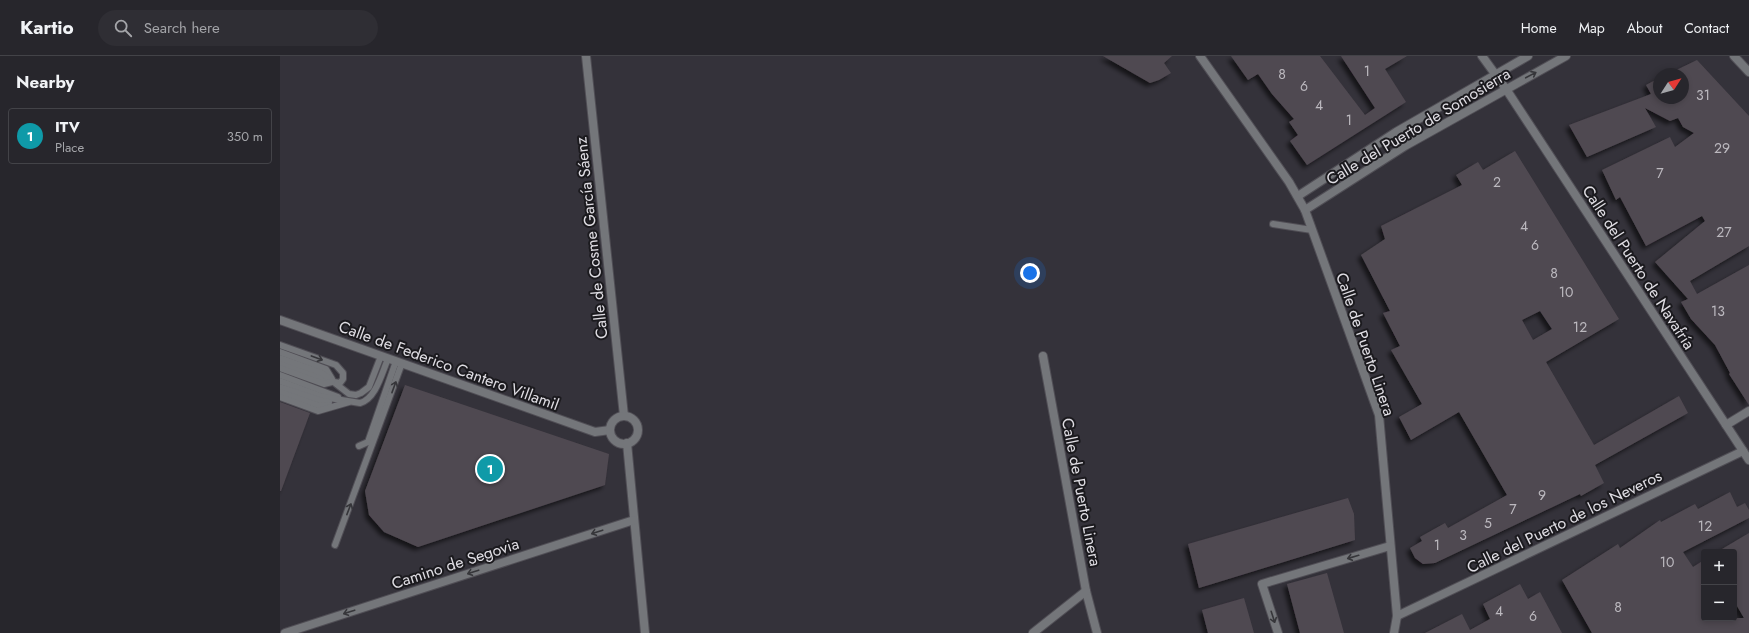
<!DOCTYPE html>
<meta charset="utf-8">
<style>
:root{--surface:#27262c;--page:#2f2e34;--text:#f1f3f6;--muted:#a4a5a9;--line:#434348;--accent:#d6ab8b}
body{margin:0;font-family:Jost,sans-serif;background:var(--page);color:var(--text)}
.controls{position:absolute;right:12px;bottom:12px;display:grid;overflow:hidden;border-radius:4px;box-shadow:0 2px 6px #0003}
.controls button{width:36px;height:36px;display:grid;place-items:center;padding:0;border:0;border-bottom:1px solid var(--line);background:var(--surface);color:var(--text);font:20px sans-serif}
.compass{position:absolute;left:1373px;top:12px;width:36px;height:36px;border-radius:50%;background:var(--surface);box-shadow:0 2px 6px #0003;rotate:54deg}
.you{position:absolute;left:750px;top:217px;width:14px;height:14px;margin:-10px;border:3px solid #fff;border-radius:50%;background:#1a73e8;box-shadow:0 0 0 6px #1a73e833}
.badge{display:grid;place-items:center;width:26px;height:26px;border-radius:50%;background:var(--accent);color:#fff;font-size:13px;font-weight:700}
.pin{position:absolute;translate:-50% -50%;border:2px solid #fff;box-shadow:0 1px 4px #0006}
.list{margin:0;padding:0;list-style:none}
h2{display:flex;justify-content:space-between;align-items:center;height:52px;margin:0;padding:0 16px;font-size:17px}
h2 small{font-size:13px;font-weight:400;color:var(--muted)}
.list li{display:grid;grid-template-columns:26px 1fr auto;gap:12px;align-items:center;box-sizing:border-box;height:56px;margin:0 8px 8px;padding:0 8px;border:1px solid var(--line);border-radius:4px}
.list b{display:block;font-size:15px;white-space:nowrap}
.list p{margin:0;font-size:13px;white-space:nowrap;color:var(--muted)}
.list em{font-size:13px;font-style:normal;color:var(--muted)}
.icon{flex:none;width:22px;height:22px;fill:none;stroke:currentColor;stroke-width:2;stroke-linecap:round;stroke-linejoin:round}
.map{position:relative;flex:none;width:1469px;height:577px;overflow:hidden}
header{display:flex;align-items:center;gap:24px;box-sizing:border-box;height:56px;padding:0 20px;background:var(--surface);border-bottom:1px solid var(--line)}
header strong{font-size:19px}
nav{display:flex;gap:22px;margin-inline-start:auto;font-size:14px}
.search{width:280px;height:36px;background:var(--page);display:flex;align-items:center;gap:10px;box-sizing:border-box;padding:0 14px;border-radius:22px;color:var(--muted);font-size:15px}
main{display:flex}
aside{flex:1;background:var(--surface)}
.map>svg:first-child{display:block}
.building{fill:#504951;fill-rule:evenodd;filter:url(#shadow)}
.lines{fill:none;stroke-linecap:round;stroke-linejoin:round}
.lane-casing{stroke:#504e55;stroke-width:8}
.street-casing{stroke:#504e55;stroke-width:10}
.lane{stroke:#74767a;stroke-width:6}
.street{stroke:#74767a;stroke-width:8}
.oneway{stroke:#36363a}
.labels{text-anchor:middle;stroke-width:4;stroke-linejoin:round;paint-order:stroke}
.number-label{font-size:14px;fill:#bcb9bf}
.street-label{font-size:16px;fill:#e0dee4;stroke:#1b1a1e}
</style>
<header>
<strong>Kartio</strong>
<div class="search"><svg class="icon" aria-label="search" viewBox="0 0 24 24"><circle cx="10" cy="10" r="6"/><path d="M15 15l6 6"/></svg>Search here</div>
<nav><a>Home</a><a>Map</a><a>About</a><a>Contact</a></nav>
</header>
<main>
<aside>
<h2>Nearby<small></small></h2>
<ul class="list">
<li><span class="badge" style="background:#0f9aa8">1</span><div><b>ITV</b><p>Place</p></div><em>350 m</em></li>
</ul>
</aside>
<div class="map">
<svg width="1469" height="577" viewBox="0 0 1469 577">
<defs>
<filter id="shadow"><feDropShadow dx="-3.5" dy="3.5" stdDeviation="2" flood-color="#0009"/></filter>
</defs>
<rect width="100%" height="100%" fill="#34323a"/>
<!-- building -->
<g class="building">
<path d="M823 0H892L884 7 891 17 879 24 870 27Z"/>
<path d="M951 0H1040L1085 59 1095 52 1061 0H1127L1105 13 1126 46 1027 109 1010 85 1018 79 1009 66 1014 63 992 38 978 18 968 24Z"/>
<path d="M1417 4 1469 60V190L1410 225 1417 238 1469 209V349L1449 318 1450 317 1435 289 1411 263 1401 246 1408 243 1375 206 1425 165 1422 160 1366 190 1340 141 1336 144 1322 114 1390 81 1395 91 1414 77 1403 71 1398 62 1390 65 1365 52 1376 71 1307 101 1289 69 1371 38 1366 29 1379 22V42H1403V18H1388Z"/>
<path d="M1235 95 1339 263 1266 306 1314 389 1399 340 1408 357 1315 409 1324 427 1301 440 1300 438 1155 507 1143 508 1135 502 1130 492 1142 485 1140 481 1165 467 1168 472 1227 439 1179 356 1131 384 1119 361 1142 348 1111 294 1120 290 1103 257 1110 255 1081 199 1105 183 1101 170 1182 129 1176 119 1198 106 1203 114ZM1260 255 1272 273 1253 284 1242 264Z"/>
<path d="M125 329 329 398 325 429 138 491 104 476 89 459 85 435Z"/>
<path d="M0 346 30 357 1 435H0Z"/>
<path d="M1450 436 1457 451 1465 447 1469 454V462L1403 496 1413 511 1424 504V562H1464L1454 545V496H1437L1469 477V577H1312L1282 524 1338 488 1340 492 1380 464 1381 466 1415 448 1418 453Z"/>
<path d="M1068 442 1074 458 1075 484 919 532 908 488Z"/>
<path d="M1047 517 1064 577H1020L1007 528Z"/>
<path d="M1240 528 1248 543 1260 536 1282 577H1145L1182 558 1190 574 1210 563 1203 548Z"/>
<path d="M964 542 974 577H928L922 554Z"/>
</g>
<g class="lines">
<!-- lane casing -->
<g class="lane-casing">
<g id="lane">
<path d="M993 168 1032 174"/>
<path d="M0 289 56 309 63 317V323L60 327 54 326 0 307"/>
<path d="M0 296 46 313 52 323"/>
<path d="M0 302 42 317 69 338 76 339 81 337 89 331 101 300"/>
<path d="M0 312 44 328 52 326"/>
<path d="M0 319 58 341"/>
<path d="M0 325 43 341 80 347C96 343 102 316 108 303"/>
<path d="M0 331 42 345 49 346"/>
<path d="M0 336 40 350 49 349"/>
<path d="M0 341 38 355 69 346"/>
<path d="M79 390 88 386 116 305"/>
<path d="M55 489 122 307"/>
</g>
</g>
<!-- street casing -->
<g class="street-casing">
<g id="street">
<path d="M306 0 344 360"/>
<path d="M920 0 1009 126 1025 154 1099 359 1117 560 1114 577"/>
<path d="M1202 0 1226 33 1469 404"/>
<path d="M1454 0 1469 16"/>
<path d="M1018 140 1116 76 1248 0"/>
<path d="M1025 154 1125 90 1286 0"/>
<path d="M0 264 315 376 330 374"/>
<path d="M763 300 806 535 817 577"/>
<circle cx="344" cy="374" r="14"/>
<path d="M1446 369 1469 355"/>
<path d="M347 387 365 577"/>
<path d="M1117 560 1463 395"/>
<path d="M5 577 354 464"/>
<path d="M753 577 806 535"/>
<path d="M998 577 982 528 1110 490"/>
</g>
</g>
<!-- lane -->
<use href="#lane" class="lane"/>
<!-- street -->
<use href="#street" class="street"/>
</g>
<!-- one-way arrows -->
<defs><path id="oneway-shaft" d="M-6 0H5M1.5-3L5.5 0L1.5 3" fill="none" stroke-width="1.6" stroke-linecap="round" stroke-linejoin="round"/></defs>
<g class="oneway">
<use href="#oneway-shaft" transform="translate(1251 19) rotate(-28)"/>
<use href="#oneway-shaft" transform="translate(37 302) rotate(20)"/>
<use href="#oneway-shaft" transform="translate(114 331) rotate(-70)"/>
<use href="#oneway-shaft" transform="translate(69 453) rotate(-69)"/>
<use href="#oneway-shaft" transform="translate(317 476) rotate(162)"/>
<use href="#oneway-shaft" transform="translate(1073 501) rotate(164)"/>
<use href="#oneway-shaft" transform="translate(193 516) rotate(162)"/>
<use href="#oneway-shaft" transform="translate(69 556) rotate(162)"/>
<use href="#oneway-shaft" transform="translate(993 561) rotate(72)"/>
</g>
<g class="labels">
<!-- number labels -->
<g class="number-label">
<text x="1087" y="20">1</text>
<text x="1002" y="23">8</text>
<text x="1024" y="35">6</text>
<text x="1423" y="44">31</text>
<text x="1039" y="54">4</text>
<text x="1069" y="69">1</text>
<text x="1442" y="97">29</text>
<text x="1380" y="122">7</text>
<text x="1217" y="131">2</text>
<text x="1244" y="175">4</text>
<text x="1444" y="181">27</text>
<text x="1255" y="194">6</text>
<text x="1274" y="222">8</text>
<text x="1286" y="241">10</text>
<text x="1438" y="260">13</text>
<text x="1300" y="276">12</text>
<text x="1262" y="444">9</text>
<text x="1233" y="458">7</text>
<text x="1208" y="472">5</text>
<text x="1425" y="475">12</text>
<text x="1183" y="484">3</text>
<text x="1157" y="494">1</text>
<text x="1387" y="511">10</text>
<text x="1338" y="556">8</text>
<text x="1219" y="560">4</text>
<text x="1253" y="565">6</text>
</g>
<!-- street labels -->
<g class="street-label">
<text transform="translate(1138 70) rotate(-31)" y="6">Calle del Puerto de Somosierra</text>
<text transform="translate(311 182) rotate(-96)" y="6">Calle de Cosme García Sáenz</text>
<text transform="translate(1359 211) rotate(57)" y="6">Calle del Puerto de Navafría</text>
<text transform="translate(1086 288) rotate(71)" y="6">Calle de Puerto Linera</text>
<text transform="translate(169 309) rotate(20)" y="6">Calle de Federico Cantero Villamil</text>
<text transform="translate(802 436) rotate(79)" y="6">Calle de Puerto Linera</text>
<text transform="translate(1284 465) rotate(-26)" y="6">Calle del Puerto de los Neveros</text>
<text transform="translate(175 507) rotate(-18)" y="6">Camino de Segovia</text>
</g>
</g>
</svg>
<div class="controls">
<button>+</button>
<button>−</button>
</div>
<svg class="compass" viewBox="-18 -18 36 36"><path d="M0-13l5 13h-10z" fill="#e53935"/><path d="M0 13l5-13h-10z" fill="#a4a5a9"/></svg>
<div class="you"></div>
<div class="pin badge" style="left:210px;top:413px;background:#0f9aa8">1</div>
</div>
</main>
